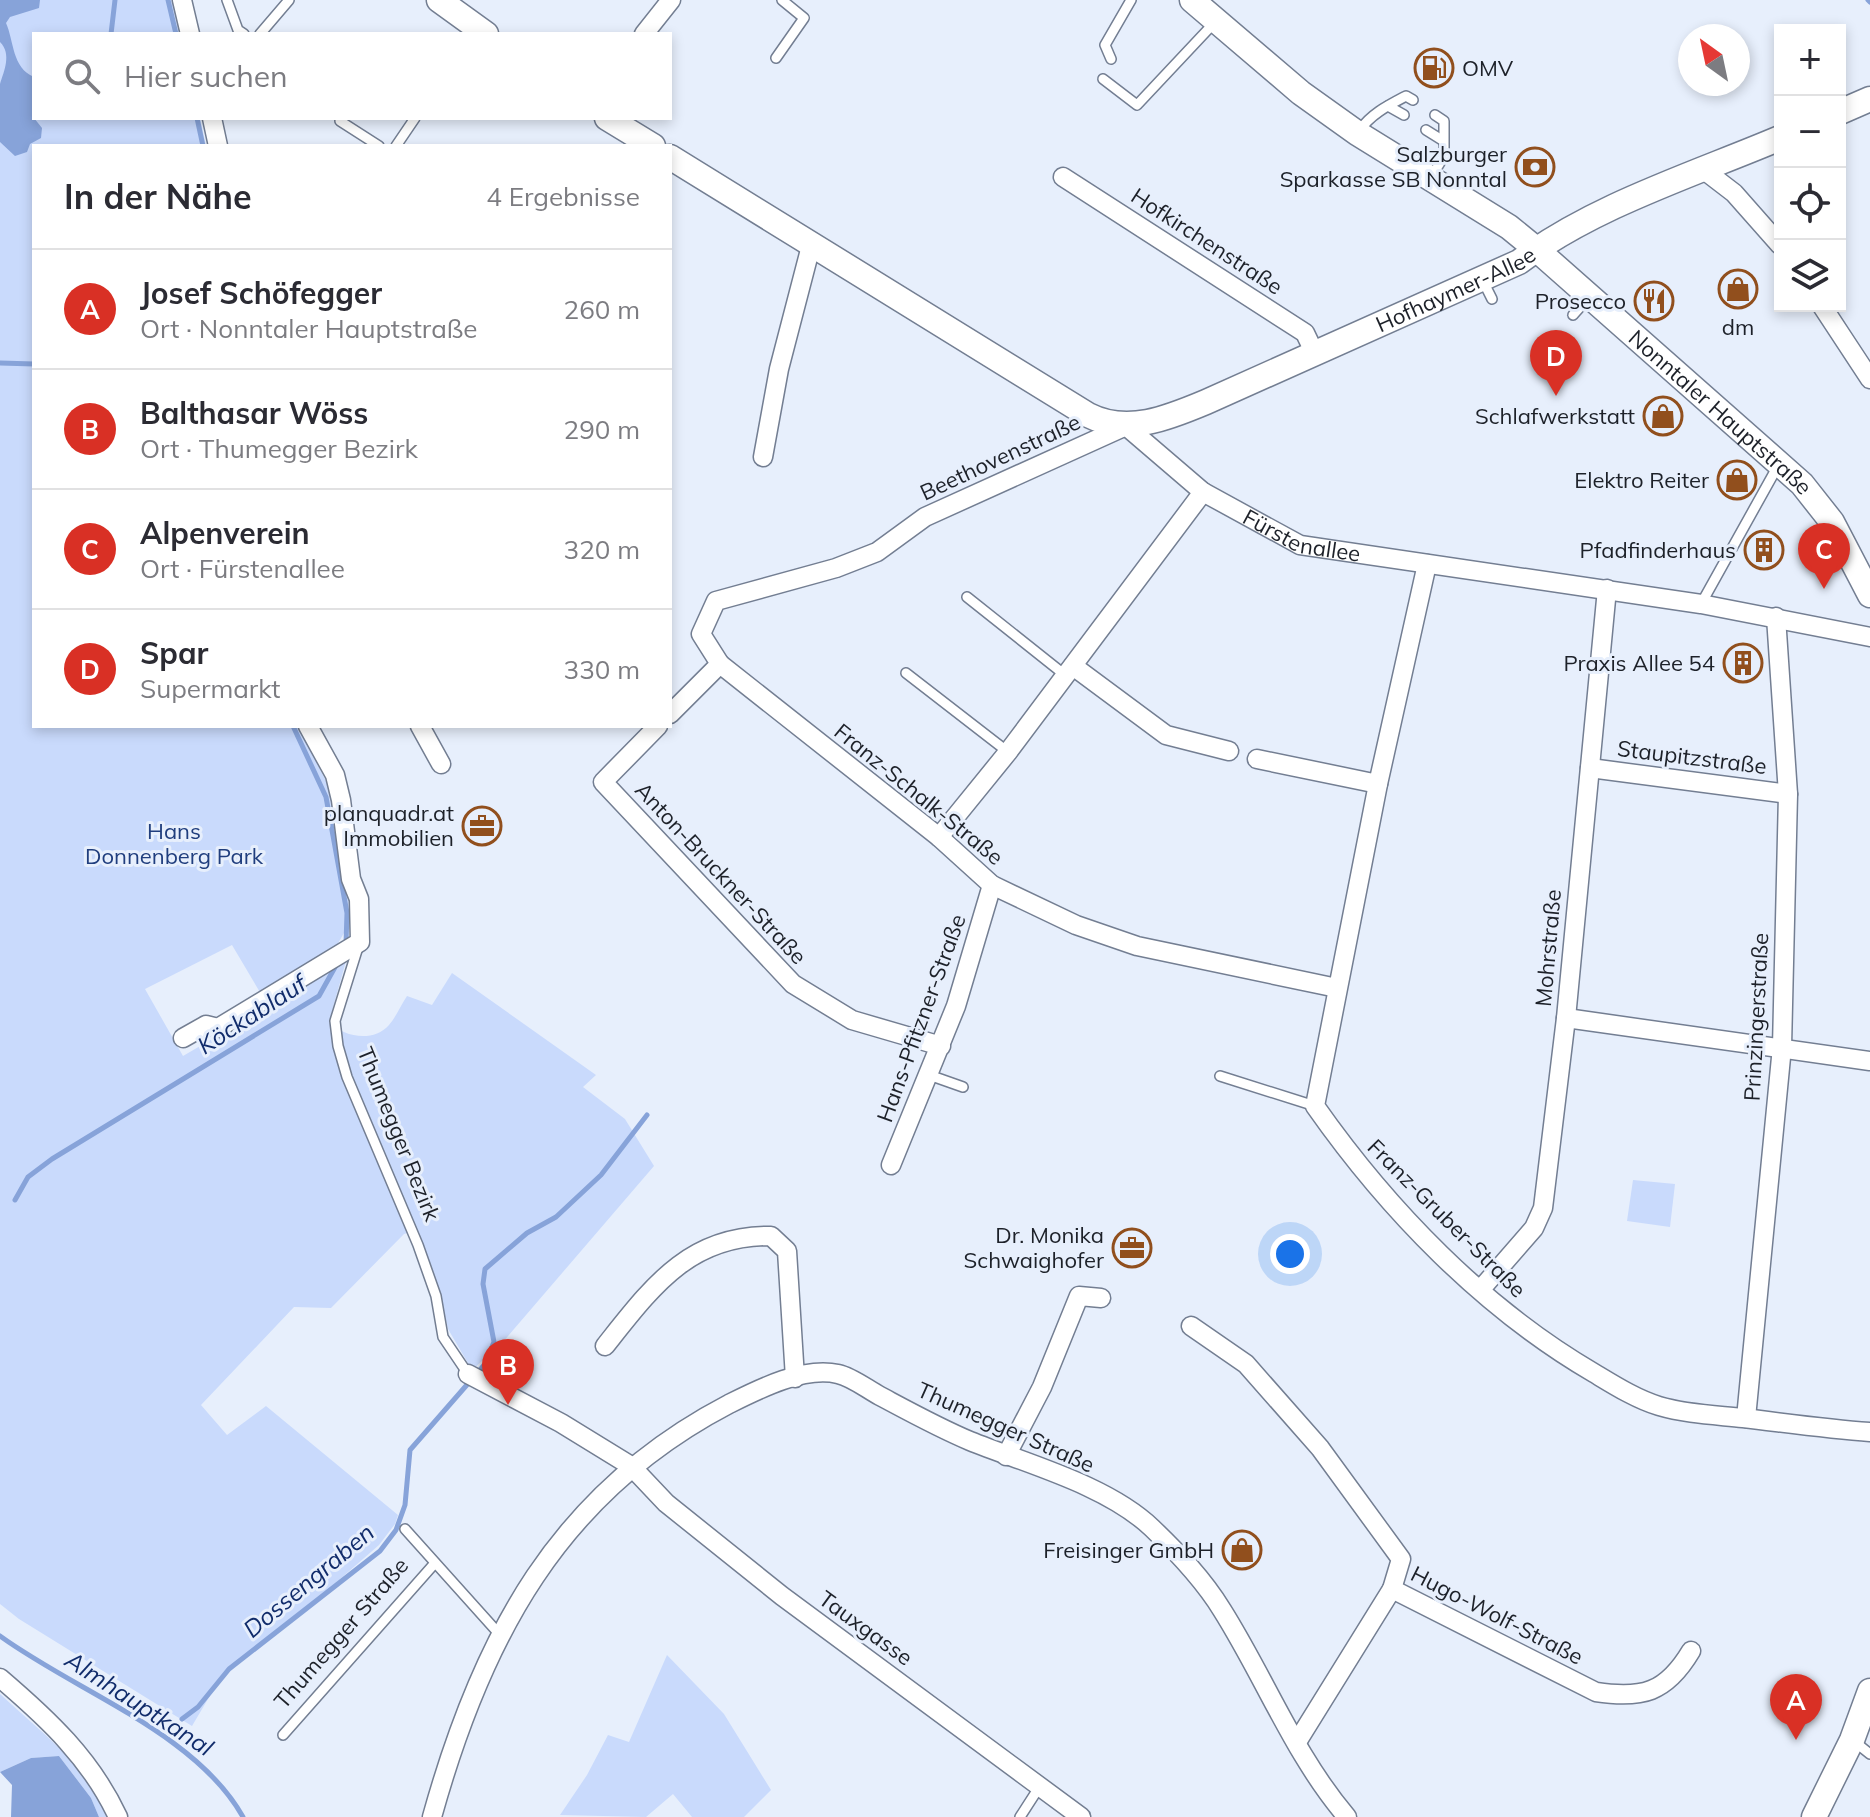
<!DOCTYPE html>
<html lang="de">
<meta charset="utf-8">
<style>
:root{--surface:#fff;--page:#f2f2f3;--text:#2b2b33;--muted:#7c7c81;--line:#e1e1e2;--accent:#d93025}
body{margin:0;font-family:Mulish,sans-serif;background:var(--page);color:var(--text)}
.controls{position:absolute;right:24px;top:24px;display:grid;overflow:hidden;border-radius:0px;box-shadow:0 4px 12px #0003}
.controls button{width:72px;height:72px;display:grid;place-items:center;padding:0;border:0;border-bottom:2px solid var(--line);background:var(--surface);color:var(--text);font:40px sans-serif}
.compass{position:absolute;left:1678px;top:24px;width:72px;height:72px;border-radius:50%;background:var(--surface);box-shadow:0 4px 12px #0003;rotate:327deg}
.you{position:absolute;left:1290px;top:1254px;width:28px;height:28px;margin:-20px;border:6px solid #fff;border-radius:50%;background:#1a73e8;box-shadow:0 0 0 12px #1a73e833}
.badge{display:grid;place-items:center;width:52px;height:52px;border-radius:50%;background:var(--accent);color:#fff;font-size:26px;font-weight:700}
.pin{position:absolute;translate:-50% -66px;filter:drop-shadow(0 2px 4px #0008)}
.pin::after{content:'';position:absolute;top:42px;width:28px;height:24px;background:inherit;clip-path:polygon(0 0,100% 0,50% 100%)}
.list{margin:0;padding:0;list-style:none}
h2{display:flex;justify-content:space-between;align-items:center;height:104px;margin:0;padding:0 32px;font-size:34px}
h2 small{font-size:26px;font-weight:400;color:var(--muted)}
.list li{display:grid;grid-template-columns:52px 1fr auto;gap:24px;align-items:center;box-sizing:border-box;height:120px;padding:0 32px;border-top:2px solid var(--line)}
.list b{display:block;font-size:30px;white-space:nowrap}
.list p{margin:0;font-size:26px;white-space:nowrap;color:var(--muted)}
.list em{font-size:26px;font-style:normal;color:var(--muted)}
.icon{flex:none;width:44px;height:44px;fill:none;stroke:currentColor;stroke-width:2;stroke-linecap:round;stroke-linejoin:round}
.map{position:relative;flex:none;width:1870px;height:1817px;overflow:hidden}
.search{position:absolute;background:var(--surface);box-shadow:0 4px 12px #0003;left:32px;top:32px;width:640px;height:88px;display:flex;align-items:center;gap:20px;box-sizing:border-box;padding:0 28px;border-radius:0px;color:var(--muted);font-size:30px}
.panel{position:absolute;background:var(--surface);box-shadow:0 4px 12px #0003;left:32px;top:144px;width:640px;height:584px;border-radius:0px}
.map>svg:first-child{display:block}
.green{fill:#c9dafc}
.water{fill:#87a3d9}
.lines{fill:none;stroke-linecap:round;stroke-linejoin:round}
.stream{stroke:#87a3d9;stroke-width:5}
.lane-casing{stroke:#737e92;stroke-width:12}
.street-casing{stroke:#737e92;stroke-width:21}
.secondary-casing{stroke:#737e92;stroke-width:27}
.lane{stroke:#fff;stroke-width:9}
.street{stroke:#fff;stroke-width:18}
.secondary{stroke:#fff;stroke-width:24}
.labels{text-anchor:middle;stroke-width:6;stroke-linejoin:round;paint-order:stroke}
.poi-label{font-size:22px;fill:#1d2129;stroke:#e7effc;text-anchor:end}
.street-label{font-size:22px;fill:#1d2129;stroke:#e7effc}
.park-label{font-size:22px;fill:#203e7e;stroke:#e7effc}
.water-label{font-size:24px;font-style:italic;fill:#112c6b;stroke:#e7effc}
</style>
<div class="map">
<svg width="1870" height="1817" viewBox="0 0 1870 1817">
<rect width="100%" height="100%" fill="#e7effc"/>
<!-- green -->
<g class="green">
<path d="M0 0H175L183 34H34V118H200L206 146H34V726H298L330 789 342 867 358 909 337 945 261 994 232 945 145 989 183 1056 346 961 329 1022C344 1037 373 1043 389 1025 396 1017 401 1005 407 996L432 1005 452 973 596 1075 583 1087 625 1119 654 1166 502 1343 472 1370 448 1329 438 1287 417 1230 404 1234 331 1308 294 1307 201 1405 227 1435 266 1406 398 1515 395 1524 379 1545 276 1635 224 1672 192 1726 19 1619 0 1604Z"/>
<path d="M1633 1180 1675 1184 1670 1227 1627 1221Z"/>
<path d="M667 1655 724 1714 771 1790 744 1817H692L673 1794 646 1817 560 1815 587 1775 608 1735 629 1742Z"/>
<path d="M0 1694C40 1731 86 1765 109 1817H99L91 1798 59 1756 31 1758 0 1772Z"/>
</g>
<!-- water -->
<g class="water">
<path d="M0 0H40L39 8 10 17 6 23C14 41 12 68 34 77V118L42 128 41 138 30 144 27 152 15 156 0 142C0 126 0 99 0 84 4 71 12 54 0 42Z"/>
<path d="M59 1756 91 1798 99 1817H11L12 1785 0 1772 31 1758Z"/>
</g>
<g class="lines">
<!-- stream -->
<g class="stream">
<path d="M168 0 176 34"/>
<path d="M1868 0 1870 2"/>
<path d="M111 34 115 0"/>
<path d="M197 118 203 146"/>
<path d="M0 363 34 364"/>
<path d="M293 726 326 797 347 913 346 944"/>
<path d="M15 1200 28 1177 52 1159 319 996 339 960"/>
<path d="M0 1636C77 1692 196 1733 243 1817"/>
<path d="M182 1719 198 1707 229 1669 380 1551 396 1530 405 1505 410 1450 486 1363 494 1342 483 1284 485 1269 527 1233 556 1217 601 1175 647 1115"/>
</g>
<!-- lane casing -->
<g class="lane-casing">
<g id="lane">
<path d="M227 0 238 30 244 34"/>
<path d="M260 34 289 0"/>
<path d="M776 58 804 18 782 0"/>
<path d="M1111 59 1105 45 1131 0"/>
<path d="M1103 79 1137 105 1215 22"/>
<path d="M1388 106 1404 115"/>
<path d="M340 121 379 146"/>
<path d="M1426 130 1442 140"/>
<path d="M1359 131C1371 114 1387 106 1406 96L1413 100"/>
<path d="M396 146 415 118"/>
<path d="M1432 176 1444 156V121L1435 115"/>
<path d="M1482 279 1492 299"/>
<path d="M1573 315 1588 298"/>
<path d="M967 597 1065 675"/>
<path d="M1701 604 1779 464"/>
<path d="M906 673 1008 752"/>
<path d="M359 944 335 1021 338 1046 347 1077 418 1245 436 1296 443 1337 468 1374"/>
<path d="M929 1075 963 1087"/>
<path d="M1220 1076 1315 1106"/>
<path d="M405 1529 501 1636"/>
<path d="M283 1735 435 1563"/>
<path d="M1855 1742 1870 1754"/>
<path d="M1020 1817 1040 1786"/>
</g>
</g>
<!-- street casing -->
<g class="street-casing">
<g id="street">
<path d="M182 0 190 34"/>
<path d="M644 34 671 0"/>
<path d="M212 118 218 146"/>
<path d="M1704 170 1734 193 1780 245"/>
<path d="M1063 177 1305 333 1315 354"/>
<path d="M1822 306 1870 379"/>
<path d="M763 457 779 369 812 242"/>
<path d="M1427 564 1378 784 1315 1106C1388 1210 1484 1309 1594 1373 1614 1385 1636 1399 1659 1406 1686 1414 1715 1415 1743 1418 1786 1423 1827 1429 1870 1432"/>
<path d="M720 664 939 837 992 885 1076 925 1137 946 1337 988"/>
<path d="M1073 666 1166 735 1229 751"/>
<path id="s1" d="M670 714 720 664 701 634 716 601 836 568 877 552 925 517 1126 426 1203 492 1300 545 1701 604 1870 637"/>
<path d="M420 726 441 764"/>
<path d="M658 726 603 782 793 984 852 1020 941 1046"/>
<path d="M1257 759 1378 784"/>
<path d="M1590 768 1788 794"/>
<path d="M939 837 1008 752 1203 492"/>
<path d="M1566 1018 1870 1061"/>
<path d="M183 1038 206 1025 218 1028 360 942 359 899 351 879 341 800 335 775 308 726"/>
<path d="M891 1165 956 1006 992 885"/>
<path d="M1481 1289 1534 1228 1543 1208 1566 1018 1607 589"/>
<path d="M1191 1326 1246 1364 1320 1448 1401 1559 1392 1589"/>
<path d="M605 1346C652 1287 689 1235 771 1236L787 1251 795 1378"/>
<path d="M468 1374 561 1423 631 1466 666 1503 782 1596 1081 1817"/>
<path d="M1746 1418 1782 1047 1788 794 1776 617"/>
<path d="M1006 1456 1042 1387 1079 1296 1101 1298"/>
<path d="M0 1678C48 1719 91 1759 118 1817"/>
<path d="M1297 1742 1392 1589 1596 1692C1642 1699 1666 1693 1691 1651"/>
<path d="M432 1817C482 1637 558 1493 729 1404 759 1389 804 1366 838 1374 852 1377 867 1389 880 1396 910 1412 939 1428 970 1441 1027 1464 1107 1485 1152 1528 1178 1553 1203 1579 1222 1610 1265 1678 1294 1755 1347 1817"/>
</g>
</g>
<!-- secondary casing -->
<g class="secondary-casing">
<g id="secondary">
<path d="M439 0 486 34"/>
<path id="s2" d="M1192 0 1301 93 1357 133 1509 227 1536 249 1802 484 1832 522 1870 595"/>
<path d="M1840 112 1870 99"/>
<path d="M607 118 653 146"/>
<path id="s3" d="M670 157 1088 415C1127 435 1168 418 1206 402L1519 262C1593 206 1695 174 1780 138"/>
<path d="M1814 1817 1852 1740 1870 1691"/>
</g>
</g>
<!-- lane -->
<use href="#lane" class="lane"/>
<!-- street -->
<use href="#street" class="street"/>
<!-- secondary -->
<use href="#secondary" class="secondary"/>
</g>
<!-- icons -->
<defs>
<g id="fuel-ring" transform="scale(2)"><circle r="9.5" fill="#e7effc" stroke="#914f1d" stroke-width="1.5"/><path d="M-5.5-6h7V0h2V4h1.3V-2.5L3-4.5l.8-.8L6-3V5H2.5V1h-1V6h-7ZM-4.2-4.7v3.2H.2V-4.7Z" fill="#914f1d"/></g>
<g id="bank-ring" transform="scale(2)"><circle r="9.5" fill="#e7effc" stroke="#914f1d" stroke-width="1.5"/><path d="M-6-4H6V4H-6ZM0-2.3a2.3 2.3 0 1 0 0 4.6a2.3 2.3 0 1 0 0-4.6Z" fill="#914f1d"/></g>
<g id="shop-ring" transform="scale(2)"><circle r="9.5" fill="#e7effc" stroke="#914f1d" stroke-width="1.5"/><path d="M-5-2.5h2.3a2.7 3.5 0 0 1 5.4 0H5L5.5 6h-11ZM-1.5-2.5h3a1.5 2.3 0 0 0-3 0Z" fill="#914f1d"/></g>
<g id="restaurant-ring" transform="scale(2)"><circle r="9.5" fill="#e7effc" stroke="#914f1d" stroke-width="1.5"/><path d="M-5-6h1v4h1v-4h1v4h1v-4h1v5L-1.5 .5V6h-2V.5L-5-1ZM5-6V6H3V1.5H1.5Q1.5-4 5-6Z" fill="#914f1d"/></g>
<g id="building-ring" transform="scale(2)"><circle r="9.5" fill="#e7effc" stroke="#914f1d" stroke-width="1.5"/><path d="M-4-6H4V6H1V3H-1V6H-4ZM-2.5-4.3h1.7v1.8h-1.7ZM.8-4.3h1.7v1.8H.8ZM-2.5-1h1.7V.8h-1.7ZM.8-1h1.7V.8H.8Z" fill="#914f1d"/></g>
<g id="office-ring" transform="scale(2)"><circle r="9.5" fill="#e7effc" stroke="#914f1d" stroke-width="1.5"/><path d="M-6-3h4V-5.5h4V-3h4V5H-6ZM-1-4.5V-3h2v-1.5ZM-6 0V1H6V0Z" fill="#914f1d"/></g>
</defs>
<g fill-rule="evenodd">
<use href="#fuel-ring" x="1434" y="68"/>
<use href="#bank-ring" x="1535" y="167"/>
<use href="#shop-ring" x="1738" y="289"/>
<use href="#restaurant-ring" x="1654" y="301"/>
<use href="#shop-ring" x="1663" y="416"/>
<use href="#shop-ring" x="1737" y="480"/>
<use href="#building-ring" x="1764" y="550"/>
<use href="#building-ring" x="1743" y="663"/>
<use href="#office-ring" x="482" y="826"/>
<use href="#office-ring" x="1132" y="1248"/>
<use href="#shop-ring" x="1242" y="1550"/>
</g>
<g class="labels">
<!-- poi labels -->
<g class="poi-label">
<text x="1462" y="76" text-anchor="start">OMV</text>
<text x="1507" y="162">Salzburger<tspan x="1507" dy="25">Sparkasse SB Nonntal</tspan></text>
<text x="1626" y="309">Prosecco</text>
<text x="1738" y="335" text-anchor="middle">dm</text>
<text x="1635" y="424">Schlafwerkstatt</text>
<text x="1709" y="488">Elektro Reiter</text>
<text x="1736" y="558">Pfadfinderhaus</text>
<text x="1715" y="671">Praxis Allee 54</text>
<text x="454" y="821">planquadr.at<tspan x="454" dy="25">Immobilien</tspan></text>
<text x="1104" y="1243">Dr. Monika<tspan x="1104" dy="25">Schwaighofer</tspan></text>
<text x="1214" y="1558">Freisinger GmbH</text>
</g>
<!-- street labels -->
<g class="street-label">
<text transform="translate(1207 241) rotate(33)" y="8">Hofkirchenstraße</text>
<text dy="8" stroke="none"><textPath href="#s3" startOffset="888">Hofhaymer-Allee</textPath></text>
<text dy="8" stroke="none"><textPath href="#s2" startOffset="672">Nonntaler Hauptstraße</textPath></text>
<text transform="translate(1000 457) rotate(-25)" y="8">Beethovenstraße</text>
<text dy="8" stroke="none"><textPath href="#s1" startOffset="802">Fürstenallee</textPath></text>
<text transform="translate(1692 757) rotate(7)" y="8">Staupitzstraße</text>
<text transform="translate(919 794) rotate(39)" y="8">Franz-Schalk-Straße</text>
<text transform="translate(721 873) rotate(47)" y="8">Anton-Bruckner-Straße</text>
<text transform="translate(1548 948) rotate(-85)" y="8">Mohrstraße</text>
<text transform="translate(1756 1017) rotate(-87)" y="8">Prinzingerstraße</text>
<text transform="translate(921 1018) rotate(-70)" y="8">Hans-Pfitzner-Straße</text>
<text transform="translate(399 1134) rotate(68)" y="8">Thumegger Bezirk</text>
<text transform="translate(1447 1218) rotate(45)" y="8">Franz-Gruber-Straße</text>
<text transform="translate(1006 1427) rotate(24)" y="8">Thumegger Straße</text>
<text transform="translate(1497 1615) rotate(27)" y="8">Hugo-Wolf-Straße</text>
<text transform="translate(866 1628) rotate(36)" y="8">Tauxgasse</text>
<text transform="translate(341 1633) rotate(-49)" y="8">Thumegger Straße</text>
</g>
<!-- park labels -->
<g class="park-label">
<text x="174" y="839">Hans<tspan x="174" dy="25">Donnenberg Park</tspan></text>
</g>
<!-- water labels -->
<g class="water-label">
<text transform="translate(252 1015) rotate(-33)" y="8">Köckablauf</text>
<text transform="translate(309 1581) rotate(-40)" y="8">Dossengraben</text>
<text transform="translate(139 1704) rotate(33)" y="8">Almhauptkanal</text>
</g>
</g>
</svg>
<div class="controls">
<button>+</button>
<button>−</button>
<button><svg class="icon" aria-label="locate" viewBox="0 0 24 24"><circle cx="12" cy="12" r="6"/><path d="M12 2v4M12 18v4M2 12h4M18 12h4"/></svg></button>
<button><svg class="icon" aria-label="layers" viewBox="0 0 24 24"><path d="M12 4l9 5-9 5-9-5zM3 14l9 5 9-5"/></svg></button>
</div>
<svg class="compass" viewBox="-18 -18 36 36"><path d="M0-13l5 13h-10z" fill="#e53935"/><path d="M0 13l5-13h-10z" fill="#7c7c81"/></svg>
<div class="you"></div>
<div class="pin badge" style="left:1796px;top:1740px">A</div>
<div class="pin badge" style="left:508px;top:1405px">B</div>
<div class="pin badge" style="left:1824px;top:589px">C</div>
<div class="pin badge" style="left:1556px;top:396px">D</div>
<div class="search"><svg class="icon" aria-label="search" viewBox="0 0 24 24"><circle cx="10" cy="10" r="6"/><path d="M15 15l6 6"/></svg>Hier suchen</div>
<section class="panel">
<h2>In der Nähe<small>4 Ergebnisse</small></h2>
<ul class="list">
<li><span class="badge">A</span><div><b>Josef Schöfegger</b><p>Ort · Nonntaler Hauptstraße</p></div><em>260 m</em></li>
<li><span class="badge">B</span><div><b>Balthasar Wöss</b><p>Ort · Thumegger Bezirk</p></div><em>290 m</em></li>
<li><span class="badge">C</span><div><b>Alpenverein</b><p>Ort · Fürstenallee</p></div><em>320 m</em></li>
<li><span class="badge">D</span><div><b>Spar</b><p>Supermarkt</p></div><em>330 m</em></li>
</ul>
</section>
</div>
